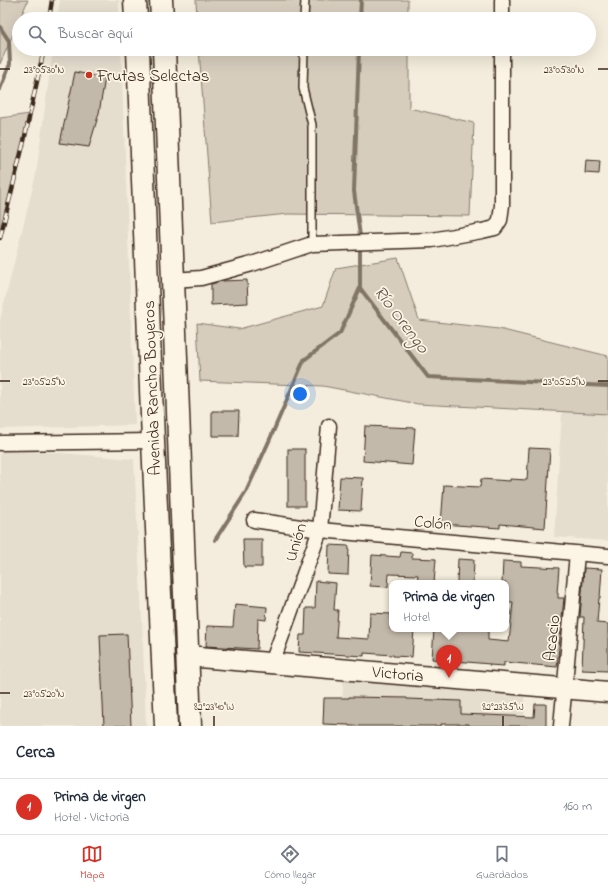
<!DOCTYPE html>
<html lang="es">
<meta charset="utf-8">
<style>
:root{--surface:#fff;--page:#f6f6f7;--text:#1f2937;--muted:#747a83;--line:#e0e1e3;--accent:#d93025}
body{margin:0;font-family:"Indie Flower",sans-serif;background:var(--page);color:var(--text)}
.you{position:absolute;left:300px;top:394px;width:14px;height:14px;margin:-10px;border:3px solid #fff;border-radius:50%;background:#1a73e8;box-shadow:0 0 0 6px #1a73e833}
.badge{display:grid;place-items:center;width:26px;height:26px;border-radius:50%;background:var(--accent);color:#fff;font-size:13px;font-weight:700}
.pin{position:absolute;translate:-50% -33px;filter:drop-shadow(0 1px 2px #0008)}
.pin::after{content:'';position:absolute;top:21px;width:14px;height:12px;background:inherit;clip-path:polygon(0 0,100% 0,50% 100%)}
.popup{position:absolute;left:389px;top:580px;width:120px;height:52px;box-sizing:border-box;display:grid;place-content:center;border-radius:8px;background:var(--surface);filter:drop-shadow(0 1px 3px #0005);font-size:13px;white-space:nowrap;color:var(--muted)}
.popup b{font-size:15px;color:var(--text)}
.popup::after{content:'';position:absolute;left:50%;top:100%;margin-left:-8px;border:8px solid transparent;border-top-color:var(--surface)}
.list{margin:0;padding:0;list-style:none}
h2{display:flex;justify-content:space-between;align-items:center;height:52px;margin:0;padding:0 16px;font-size:17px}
h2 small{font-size:13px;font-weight:400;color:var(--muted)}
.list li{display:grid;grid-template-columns:26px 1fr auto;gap:12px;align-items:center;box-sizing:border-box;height:56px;padding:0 16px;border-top:1px solid var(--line)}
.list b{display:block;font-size:15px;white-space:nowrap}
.list p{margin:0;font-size:13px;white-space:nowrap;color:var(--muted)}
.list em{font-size:13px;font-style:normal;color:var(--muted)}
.icon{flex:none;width:22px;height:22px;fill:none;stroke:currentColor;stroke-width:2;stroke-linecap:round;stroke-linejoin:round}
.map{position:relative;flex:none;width:608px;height:726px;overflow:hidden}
.search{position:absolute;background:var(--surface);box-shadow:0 4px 16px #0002;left:12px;right:12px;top:12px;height:44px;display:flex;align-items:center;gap:10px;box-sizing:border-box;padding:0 14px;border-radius:22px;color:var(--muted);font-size:15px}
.sheet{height:108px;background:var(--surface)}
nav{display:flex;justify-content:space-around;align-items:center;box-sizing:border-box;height:56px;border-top:1px solid var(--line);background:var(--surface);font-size:11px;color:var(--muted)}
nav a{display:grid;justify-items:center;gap:2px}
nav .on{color:var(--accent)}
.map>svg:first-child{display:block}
.built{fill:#e5ddce}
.green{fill:#d6cdbd;stroke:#887c6e}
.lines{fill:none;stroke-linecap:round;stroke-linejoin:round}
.stream{stroke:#817466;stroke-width:4}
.building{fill:#c3b9aa;stroke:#3b2a1e}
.lane-casing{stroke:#3b2a1e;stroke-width:10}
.street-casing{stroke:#3b2a1e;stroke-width:17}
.secondary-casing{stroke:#3b2a1e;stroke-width:23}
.highway-casing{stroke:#3b2a1e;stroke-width:25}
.lane{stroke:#fcf5e5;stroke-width:7}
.street{stroke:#fcf5e5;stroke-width:14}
.secondary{stroke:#fcf5e5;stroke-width:20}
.highway{stroke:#fcf5e5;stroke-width:22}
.rail-casing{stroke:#3b2a1e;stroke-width:4.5}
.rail{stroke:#fcf5e5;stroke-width:3;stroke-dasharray:9;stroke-linecap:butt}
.ticks{fill:none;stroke:#3b2a1e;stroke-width:1.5}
.poi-dot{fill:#c8321e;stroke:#fcf5e5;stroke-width:1.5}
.labels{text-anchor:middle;stroke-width:3.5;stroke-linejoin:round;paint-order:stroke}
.poi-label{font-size:17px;fill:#3b2a1e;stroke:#fcf5e5;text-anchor:start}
.street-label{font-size:17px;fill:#3b2a1e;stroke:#fcf5e5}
.water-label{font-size:18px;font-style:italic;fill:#645548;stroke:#fcf5e5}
.ticks-label{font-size:10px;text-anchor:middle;fill:#3b2a1e;stroke:#fcf5e5;stroke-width:3.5;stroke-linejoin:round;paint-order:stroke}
</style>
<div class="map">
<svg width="608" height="726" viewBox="0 0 608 726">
<rect width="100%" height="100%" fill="#f4eddd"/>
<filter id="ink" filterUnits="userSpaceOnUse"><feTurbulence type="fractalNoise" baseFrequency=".025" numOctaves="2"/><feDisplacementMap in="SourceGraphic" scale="8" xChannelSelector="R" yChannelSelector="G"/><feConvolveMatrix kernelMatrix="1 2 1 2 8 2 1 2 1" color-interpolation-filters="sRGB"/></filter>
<g filter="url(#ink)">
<!-- built -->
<g class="built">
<path d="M60 0H119V19H57Z"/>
<path d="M53 49H121L135 425 0 429V320L36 174Z"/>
<path d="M562 411 608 414V541L554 537Z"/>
<path d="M0 448 134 459 142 619 146 726H0Z"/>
<path d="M343 677 524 696 525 726H342Z"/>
</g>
<!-- green -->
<g class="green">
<path d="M0 0H28L0 64Z"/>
<path d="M196 0H408V19H197Z"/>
<path d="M199 49H409V108L474 123 470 216 288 214 212 222Z"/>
<path d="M30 114 3 227H0V118Z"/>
<path d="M398 258 419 320 499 329 608 356V414L418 404 323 386 200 381 197 323 239 329 323 306 336 268Z"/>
</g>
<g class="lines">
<!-- stream -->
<g class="stream">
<path d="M360 19 361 0"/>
<path d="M0 27 9 41 10 64 0 89"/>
<path d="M359 49 354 191 360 236V288L428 377 608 386"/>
<path d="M215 540 246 492 270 439 304 360 340 333 360 288"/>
</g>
</g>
<!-- building -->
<g class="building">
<path d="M75 72 105 78 99 113 89 147 60 143Z"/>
<path d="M586 160 600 161 599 174 585 173Z"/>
<path d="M247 280 248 303 211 305V284L222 281Z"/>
<path d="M212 411H239L238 436H212Z"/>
<path d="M365 426 415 428 412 465 363 461Z"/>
<path d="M529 448 550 449 545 528 500 524V528L441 524 444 485 480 487 481 479 510 481V479L527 480Z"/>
<rect x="288" y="449" width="17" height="57"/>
<path d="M340 477 363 478 361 511 338 510Z"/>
<path d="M243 539H262V567H244Z"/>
<path d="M329 545 349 546 348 575 328 574Z"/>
<path d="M401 552 412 553V558L436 559 434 583H417L418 575 389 574 388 587 370 586 372 555 400 557Z"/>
<path d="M458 559 474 560 473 583H457Z"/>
<path d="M503 561 521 562V566L559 568 557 593H558V598H564L557 667 504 662V666L489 665 490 664 432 659 434 629H488V640L509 642 513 602H506V583H502Z"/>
<path d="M584 568 602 569 600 598H599L597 623 608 624V671L582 670 584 617H580Z"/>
<path d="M316 581 336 583 334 610H338L336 637 369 639 370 613 391 614 390 629H414L412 657 393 656V655L364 653V656L299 652 300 635H305L306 608H315Z"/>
<path d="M235 604 267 607 266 620 258 619 257 649 206 646 207 626 233 627Z"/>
<path d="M127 634 131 726H104L100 635Z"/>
<path d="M349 697 407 698V699L461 701V714L534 717 535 704H546V726H469V724H441V726H349V725L323 724 324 698H349Z"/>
</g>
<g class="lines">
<!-- lane casing -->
<g class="lane-casing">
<g id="lane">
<path d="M304 19 305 0"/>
<path d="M304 49 303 88 312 125V244"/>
</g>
</g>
<!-- street casing -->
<g class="street-casing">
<g id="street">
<path d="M502 19V0"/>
<path d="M173 280 201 278 252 264 312 244 432 240 482 231 495 228 500 220 502 205V49"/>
<path d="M0 443 153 441"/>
<path d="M254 520 320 530 608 556"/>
<path d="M272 663 320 530 329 426"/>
<path d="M561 726 577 554"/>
</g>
</g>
<!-- secondary casing -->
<g class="secondary-casing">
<path id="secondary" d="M187 656 608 692"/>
</g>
<!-- highway casing -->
<g class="highway-casing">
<g id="highway">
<path d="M135 0 136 19"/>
<path d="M161 0 162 19"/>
<path d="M138 49 153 441 166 726"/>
<path d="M164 49 173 280 190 726"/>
</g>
</g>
<!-- lane -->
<use href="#lane" class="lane"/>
<!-- street -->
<use href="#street" class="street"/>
<!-- secondary -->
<use href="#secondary" class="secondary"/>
<!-- highway -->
<use href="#highway" class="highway"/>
<!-- rail casing -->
<g class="rail-casing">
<g id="rail">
<path d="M49 19 52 0"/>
<path d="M0 238 24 141 44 49"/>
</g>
</g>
<!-- rail -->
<use href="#rail" class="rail"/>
</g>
</g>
<!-- ticks -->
<path class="ticks" d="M0 69H10M598 69H608M0 381H10M598 381H608M0 693H10M214 716V726M503 716V726"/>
<!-- markers -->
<circle class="poi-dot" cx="89" cy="75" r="4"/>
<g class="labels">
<!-- poi labels -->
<g class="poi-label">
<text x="97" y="81">Frutas Selectas</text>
</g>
<!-- street labels -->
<g class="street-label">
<text transform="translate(151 388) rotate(-92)" y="6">Avenida Rancho Boyeros</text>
<text transform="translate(433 522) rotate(5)" y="6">Colón</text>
<text transform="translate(295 542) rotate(-73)" y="6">Unión</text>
<text transform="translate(551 638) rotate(-84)" y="6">Acacio</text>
<text transform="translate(398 673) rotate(5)" y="6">Victoria</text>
</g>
<!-- water labels -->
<g class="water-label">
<text transform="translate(402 319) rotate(53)" y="6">Río Orengo</text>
</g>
</g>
<g class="ticks-label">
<text x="44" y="73">23°05'30"N</text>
<text x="564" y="73">23°05'30"N</text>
<text x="44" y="385">23°05'25"N</text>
<text x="564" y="385">23°05'25"N</text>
<text x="44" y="697">23°05'20"N</text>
<text x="214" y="710">82°23'40"W</text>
<text x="503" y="710">82°23'35"W</text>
</g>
</svg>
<div class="you"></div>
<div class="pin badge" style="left:449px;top:678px">1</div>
<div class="popup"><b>Prima de virgen</b>Hotel</div>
<div class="search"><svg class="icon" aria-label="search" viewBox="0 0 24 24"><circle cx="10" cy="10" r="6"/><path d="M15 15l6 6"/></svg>Buscar aquí</div>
</div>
<section class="sheet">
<h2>Cerca<small></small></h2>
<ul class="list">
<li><span class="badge">1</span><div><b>Prima de virgen</b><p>Hotel · Victoria</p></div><em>160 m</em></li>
</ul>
</section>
<nav>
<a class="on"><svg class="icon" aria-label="map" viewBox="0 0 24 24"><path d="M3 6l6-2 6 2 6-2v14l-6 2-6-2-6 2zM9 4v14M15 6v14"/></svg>Mapa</a>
<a><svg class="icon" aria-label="directions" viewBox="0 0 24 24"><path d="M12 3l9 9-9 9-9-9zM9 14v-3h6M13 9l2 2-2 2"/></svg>Cómo llegar</a>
<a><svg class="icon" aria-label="saved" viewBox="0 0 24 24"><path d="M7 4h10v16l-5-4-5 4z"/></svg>Guardados</a>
</nav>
